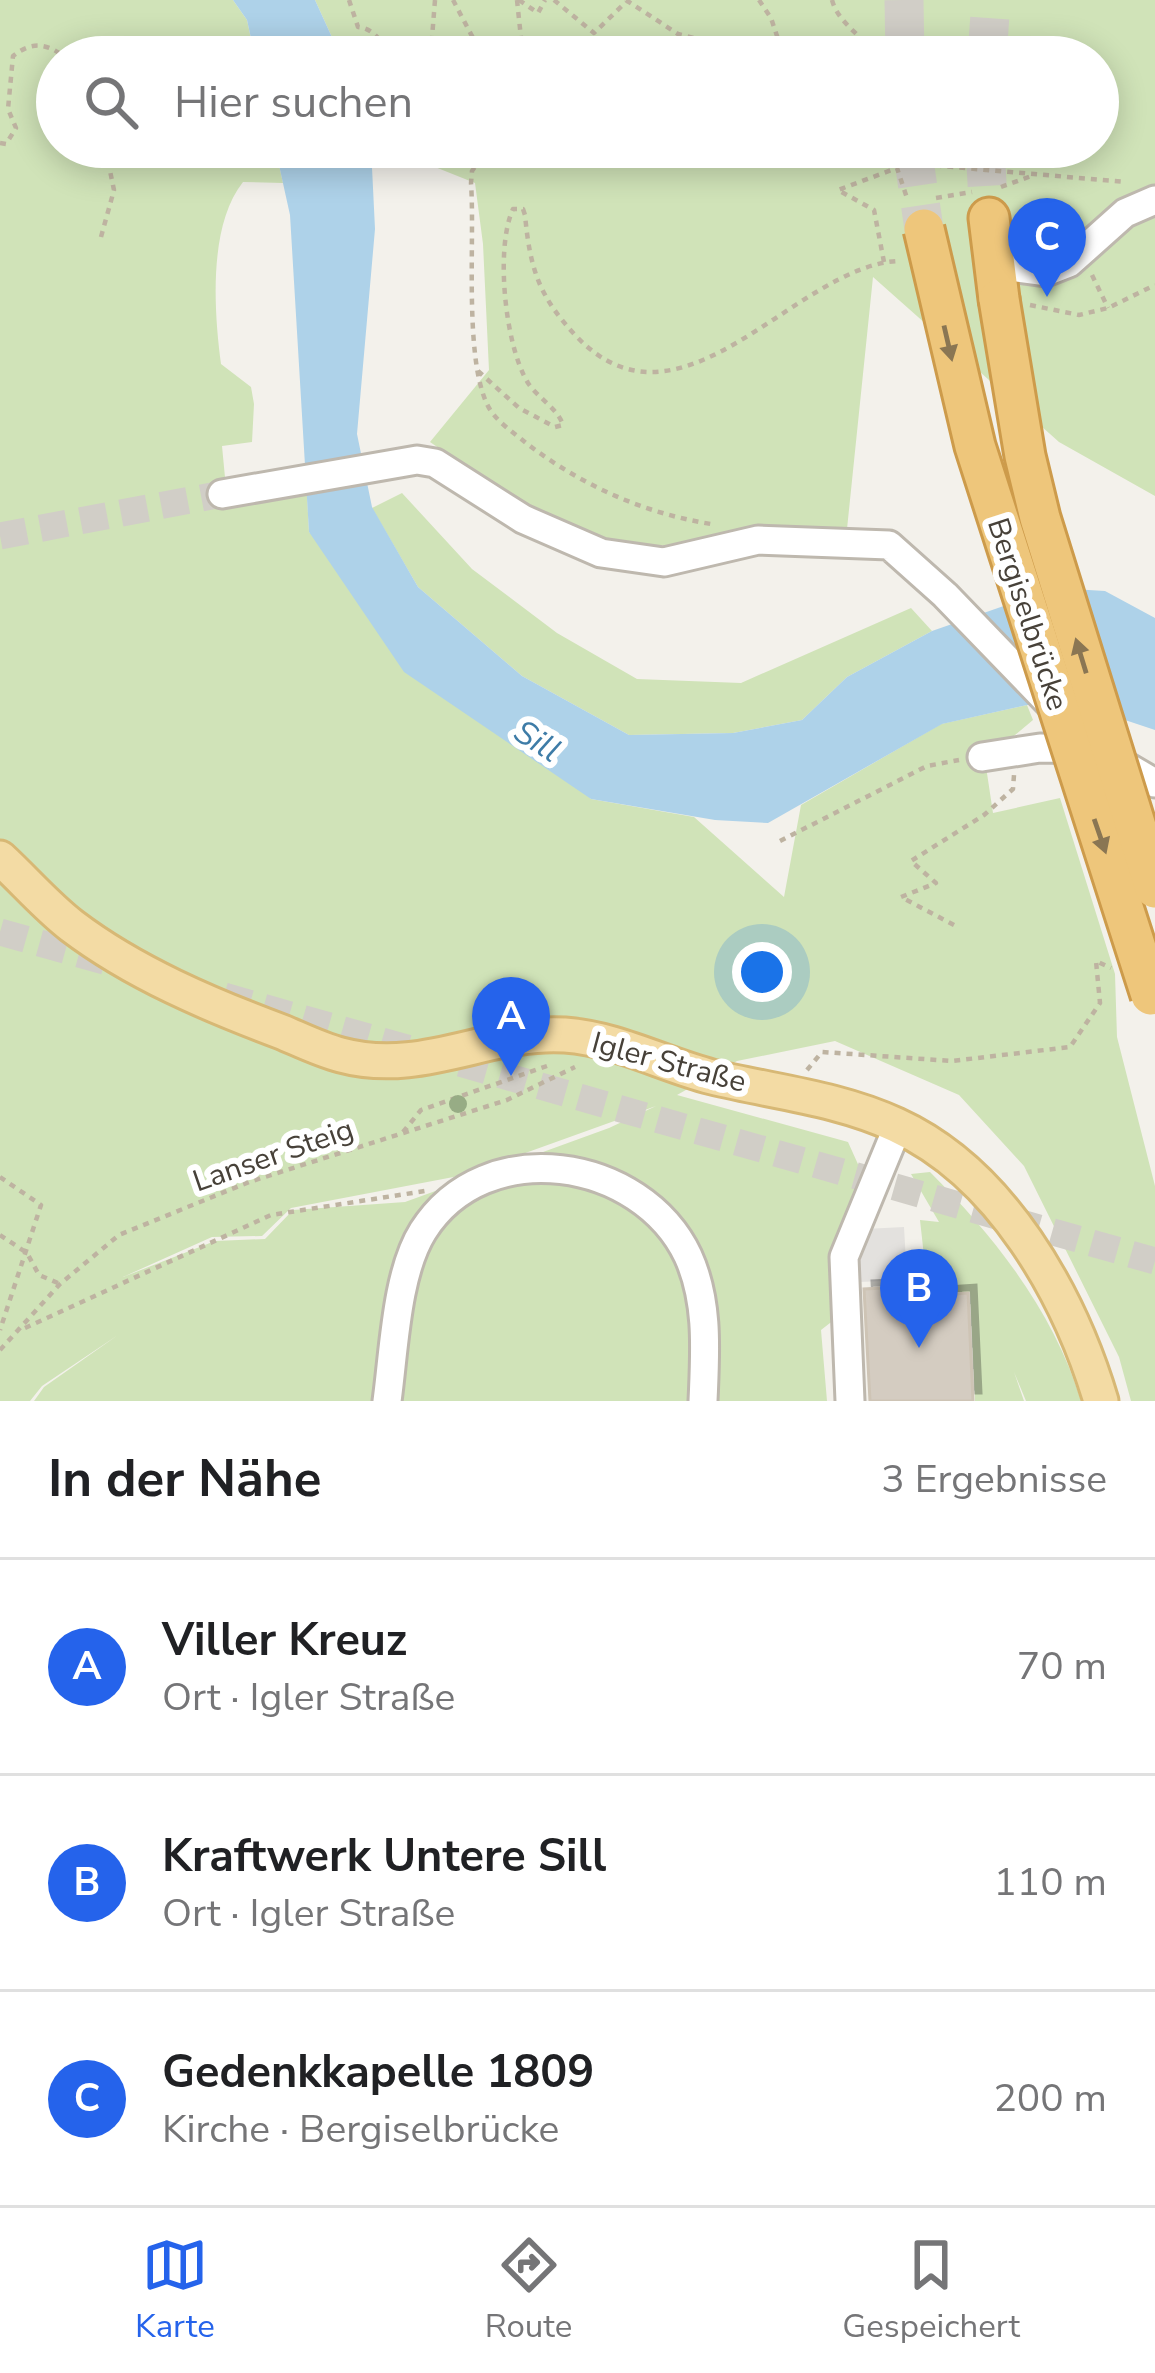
<!DOCTYPE html>
<html lang="de">
<meta charset="utf-8">
<style>
:root{--surface:#fff;--page:#f2f2f2;--text:#202124;--muted:#757577;--line:#e0e0e0;--accent:#2563eb}
body{margin:0;font-family:"Nunito Sans",sans-serif;background:var(--page);color:var(--text)}
.you{position:absolute;left:762px;top:972px;width:42px;height:42px;margin:-30px;border:9px solid #fff;border-radius:50%;background:#1a73e8;box-shadow:0 0 0 18px #1a73e833}
.badge{display:grid;place-items:center;width:78px;height:78px;border-radius:50%;background:var(--accent);color:#fff;font-size:39px;font-weight:700}
.pin{position:absolute;translate:-50% -99px;filter:drop-shadow(0 3px 6px #0008)}
.pin::after{content:'';position:absolute;top:63px;width:42px;height:36px;background:inherit;clip-path:polygon(0 0,100% 0,50% 100%)}
.list{margin:0;padding:0;list-style:none}
h2{display:flex;justify-content:space-between;align-items:center;height:156px;margin:0;padding:0 48px;font-size:51px}
h2 small{font-size:39px;font-weight:400;color:var(--muted)}
.list li{display:grid;grid-template-columns:78px 1fr auto;gap:36px;align-items:center;box-sizing:border-box;height:216px;padding:0 48px;border-top:3px solid var(--line)}
.list b{display:block;font-size:45px;white-space:nowrap}
.list p{margin:0;font-size:39px;white-space:nowrap;color:var(--muted)}
.list em{font-size:39px;font-style:normal;color:var(--muted)}
.icon{flex:none;width:66px;height:66px;fill:none;stroke:currentColor;stroke-width:2;stroke-linecap:round;stroke-linejoin:round}
.map{position:relative;flex:none;width:1155px;height:1401px;overflow:hidden}
.search{position:absolute;background:var(--surface);box-shadow:0 6px 30px #0003;left:36px;right:36px;top:36px;height:132px;display:flex;align-items:center;gap:30px;box-sizing:border-box;padding:0 42px;border-radius:66px;color:var(--muted);font-size:45px}
.sheet{height:804px;background:var(--surface)}
nav{display:flex;justify-content:space-around;align-items:center;box-sizing:border-box;height:168px;border-top:3px solid var(--line);background:var(--surface);font-size:33px;color:var(--muted)}
nav a{display:grid;justify-items:center;gap:6px}
nav .on{color:var(--accent)}
.map>svg:first-child{display:block}
.green{fill:#d0e3b8;fill-rule:evenodd}
.parking{fill:#e3e1de}
.water{fill:#aed2e9}
.building{fill:#d4ccc1;stroke:#cec4b5;stroke-width:3;filter:url(#shadow)}
.lines{fill:none;stroke-linecap:round;stroke-linejoin:round}
.minor-tunnel{stroke:#d1cec7;stroke-width:27;stroke-dasharray:27 14;stroke-linecap:butt}
.highway-tunnel{stroke:#d1cec7;stroke-width:39;stroke-dasharray:39 20;stroke-linecap:butt}
.minor-casing{stroke:#beb8ae;stroke-width:33}
.major-casing{stroke:#d7b875;stroke-width:39}
.highway-casing{stroke:#cd9b4b;stroke-width:45}
.path{stroke:#beb3a1;stroke-width:4.5;stroke-dasharray:6 6;stroke-linecap:butt}
.minor{stroke:#fff;stroke-width:27}
.major{stroke:#f3dba4;stroke-width:33}
.highway{stroke:#eec67b;stroke-width:39}
.highway-bridge-casing{stroke:#cd9b4b;stroke-width:45;stroke-linecap:butt}
.highway-bridge{stroke:#eec67b;stroke-width:39}
.tree{fill:#97ac85}
.oneway{fill:#8a7653}
.labels{text-anchor:middle;stroke-width:12;stroke-linejoin:round;paint-order:stroke}
.street-label{font-size:30px;fill:#474139;stroke:#fff}
.water-label{font-size:33px;font-style:italic;fill:#3e7ca7;stroke:#fff}
</style>
<div class="map">
<svg width="1155" height="1401" viewBox="0 0 1155 1401">
<defs>
<filter id="shadow"><feDropShadow dx="8" dy="-8" stdDeviation="0" flood-color="#0004"/></filter>
</defs>
<rect width="100%" height="100%" fill="#f3f1eb"/>
<!-- green -->
<g class="green">
<path d="M0 0H233L247 20 255 57H57V147H275L283 183 243 182C208 226 214 312 221 364L251 387 254 404 252 442 222 446 228 509 307 495 309 532 591 799 694 817 784 897 801 805 941 724 1027 705 1033 720 985 760 993 813 1060 798 1115 974 1117 1037 1155 1186V1401H1131L1119 1357 1024 1166 959 1095 835 1041 737 1061 677 1095 848 1142 866 1182 839 1316 821 1330 827 1401H34L44 1387 118 1335 42 1386 30 1401H0ZM656 1106 609 1128 405 1202 293 1210 265 1239 215 1241 123 1277 212 1237 262 1236 291 1208 464 1175Z"/>
<path d="M315 0H1155V496L1059 442 873 277 847 529C765 537 670 559 589 534 530 516 480 476 430 442L489 370 483 244 475 183 385 147H1098V57H341Z"/>
<path d="M402 493 472 569 557 633 637 679 741 683 911 608 932 631 847 677 802 720 733 733 629 735 522 676 418 587 372 508Z"/>
<path d="M930 1172C995 1237 1054 1312 1081 1401H1026L1014 1372 1024 1401H975L970 1292H928L920 1220 939 1222 911 1174Z"/>
</g>
<!-- parking -->
<path class="parking" d="M904 1227 907 1280 859 1282 858 1261 866 1246 865 1229Z"/>
<!-- water -->
<g class="water">
<path d="M233 0H315L341 57H255L247 20Z"/>
<path d="M275 147H371L375 229 357 434 372 507 418 587 522 676 629 735 733 733 802 720 847 677 932 631 1055 588 1105 591 1155 618V730L1080 705H1027L942 724 768 823 715 820 591 799 404 672 309 532 290 215Z"/>
</g>
<!-- building -->
<path class="building" d="M924 1286V1296L968 1293 973 1401H870L864 1289Z"/>
<g class="lines">
<!-- minor-tunnel -->
<g class="minor-tunnel">
<path d="M0 536 222 494"/>
<path d="M0 932 118 965"/>
<path d="M224 996 1155 1261"/>
</g>
<!-- highway-tunnel -->
<g class="highway-tunnel">
<path d="M904 0 905 57"/>
<path d="M987 57 991 0"/>
<path d="M912 147 924 229"/>
<path d="M985 147 989 218"/>
</g>
<!-- minor casing -->
<g class="minor-casing">
<g id="minor">
<path d="M995 265 1046 272 1069 263 1125 213 1155 200"/>
<path d="M222 494 417 460 435 463 523 519 601 553 664 562 758 540 889 545 945 595 1056 710"/>
<path d="M982 757 1040 748 1087 749"/>
<path d="M1112 758 1155 783"/>
<path d="M387 1401C394 1351 396 1274 423 1231 485 1133 641 1157 688 1256 709 1302 705 1353 703 1401"/>
<path d="M850 1401 844 1257 898 1126"/>
</g>
</g>
<!-- major casing -->
<g class="major-casing">
<path id="major" d="M0 858C24 880 46 906 72 926 134 973 210 1005 282 1032 301 1040 321 1050 341 1055 422 1077 489 1030 565 1035 618 1039 662 1064 712 1077 774 1092 838 1098 896 1125 1001 1173 1069 1294 1101 1401"/>
</g>
<!-- highway casing -->
<g class="highway-casing">
<path id="highway" d="M989 218 999 299"/>
</g>
<!-- path -->
<g class="path">
<path d="M349 0 358 27C374 28 383 44 391 57"/>
<path d="M435 0 432 38 438 57"/>
<path d="M453 0 483 57"/>
<path d="M517 0 523 57"/>
<path d="M519 0 538 13 545 0"/>
<path d="M554 0 594 33 626 2"/>
<path d="M626 0 678 34 716 44 727 57"/>
<path d="M759 0 771 18 784 57"/>
<path d="M832 0C838 23 863 36 877 57"/>
<path d="M0 143 6 144 16 128 8 109 13 56C32 41 46 43 65 57"/>
<path d="M479 147 483 155 472 171 471 183C475 240 464 355 487 404 494 420 513 432 526 443 581 485 643 513 711 524"/>
<path d="M904 147 941 166 1126 182"/>
<path d="M1001 187 1034 175"/>
<path d="M936 198 972 192"/>
<path d="M101 237 114 190 105 147"/>
<path d="M884 262 874 210 838 190 897 168 908 201"/>
<path d="M1092 275 1108 308"/>
<path d="M1030 305 1079 315 1108 308 1155 285"/>
<path d="M478 371 519 408 555 427 563 425C558 409 538 398 528 383 505 346 495 248 513 209H523L525 215C530 269 539 297 577 337 682 446 795 266 898 261"/>
<path d="M780 841 927 766 959 760"/>
<path d="M954 925 901 897 936 883 911 861 984 815 1013 789 1014 775"/>
<path d="M807 1070 822 1052 952 1061 1070 1047 1100 1003 1096 961 1111 968"/>
<path d="M403 1132 421 1110 547 1066"/>
<path d="M0 1177 41 1205 0 1330"/>
<path d="M0 1235 27 1253 39 1275 58 1283"/>
<path d="M25 1328 271 1215 425 1191"/>
<path d="M0 1350 60 1284 119 1235 249 1182 507 1100 575 1067"/>
</g>
<!-- minor -->
<use href="#minor" class="minor"/>
<!-- major -->
<use href="#major" class="major"/>
<!-- highway -->
<use href="#highway" class="highway"/>
<!-- highway-bridge casing -->
<g class="highway-bridge-casing">
<g id="highway-bridge">
<path d="M924 229 975 446 1151 995"/>
<path d="M999 299 1025 456 1040 518 1155 888"/>
</g>
</g>
<!-- highway-bridge -->
<use href="#highway-bridge" class="highway-bridge"/>
</g>
<!-- trees -->
<circle class="tree" cx="458" cy="1104" r="9"/>
<!-- one-way arrows -->
<defs><path id="oneway-solid" d="M-6-.8H1V-3.2L6.5 0L1 3.2V.8H-6Z" transform="scale(3)"/></defs>
<g class="oneway">
<use href="#oneway-solid" transform="translate(948 343) rotate(77)"/>
<use href="#oneway-solid" transform="translate(1081 656) rotate(-107)"/>
<use href="#oneway-solid" transform="translate(1100 836) rotate(71)"/>
</g>
<g class="labels">
<!-- street labels -->
<g class="street-label">
<text transform="translate(1028 614) rotate(72)" y="10">Bergiselbrücke</text>
<text transform="translate(669 1062) rotate(15)" y="10">Igler Straße</text>
<text transform="translate(273 1155) rotate(-19)" y="10">Lanser Steig</text>
</g>
<!-- water labels -->
<g class="water-label">
<text transform="translate(538 740) rotate(33)" y="12">Sill</text>
</g>
</g>
</svg>
<div class="you"></div>
<div class="pin badge" style="left:511px;top:1076px">A</div>
<div class="pin badge" style="left:919px;top:1348px">B</div>
<div class="pin badge" style="left:1047px;top:297px">C</div>
<div class="search"><svg class="icon" aria-label="search" viewBox="0 0 24 24"><circle cx="10" cy="10" r="6"/><path d="M15 15l6 6"/></svg>Hier suchen</div>
</div>
<section class="sheet">
<h2>In der Nähe<small>3 Ergebnisse</small></h2>
<ul class="list">
<li><span class="badge">A</span><div><b>Viller Kreuz</b><p>Ort · Igler Straße</p></div><em>70 m</em></li>
<li><span class="badge">B</span><div><b>Kraftwerk Untere Sill</b><p>Ort · Igler Straße</p></div><em>110 m</em></li>
<li><span class="badge">C</span><div><b>Gedenkkapelle 1809</b><p>Kirche · Bergiselbrücke</p></div><em>200 m</em></li>
</ul>
</section>
<nav>
<a class="on"><svg class="icon" aria-label="map" viewBox="0 0 24 24"><path d="M3 6l6-2 6 2 6-2v14l-6 2-6-2-6 2zM9 4v14M15 6v14"/></svg>Karte</a>
<a><svg class="icon" aria-label="directions" viewBox="0 0 24 24"><path d="M12 3l9 9-9 9-9-9zM9 14v-3h6M13 9l2 2-2 2"/></svg>Route</a>
<a><svg class="icon" aria-label="saved" viewBox="0 0 24 24"><path d="M7 4h10v16l-5-4-5 4z"/></svg>Gespeichert</a>
</nav>
